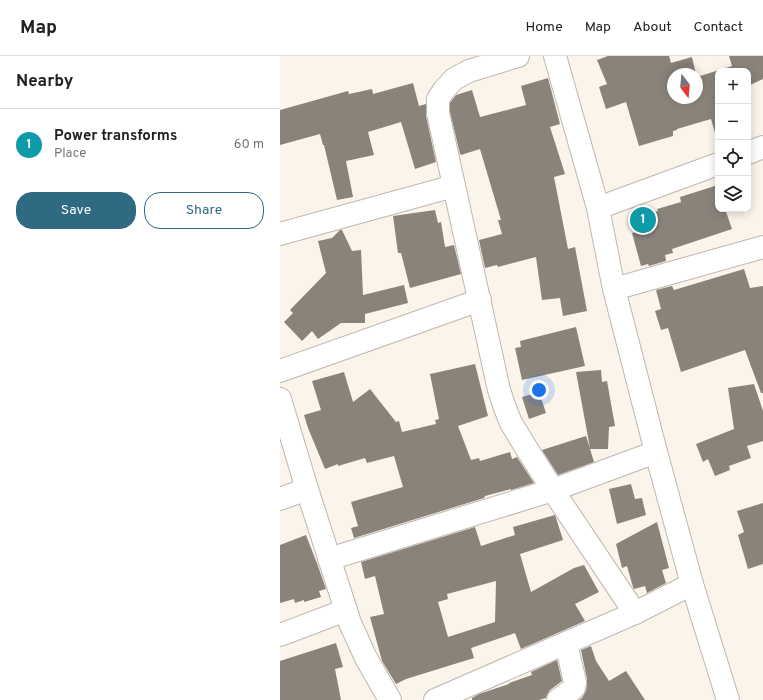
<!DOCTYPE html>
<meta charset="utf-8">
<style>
:root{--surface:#fff;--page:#f6f6f6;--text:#202124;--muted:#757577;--line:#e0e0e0;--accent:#2f6a82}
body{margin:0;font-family:Overpass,sans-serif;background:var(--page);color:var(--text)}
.controls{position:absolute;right:12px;top:12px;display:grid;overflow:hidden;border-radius:8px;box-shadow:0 2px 10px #0003}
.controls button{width:36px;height:36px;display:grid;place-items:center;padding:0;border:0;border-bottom:1px solid var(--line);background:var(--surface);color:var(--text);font:20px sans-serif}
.compass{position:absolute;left:387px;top:12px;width:36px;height:36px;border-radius:50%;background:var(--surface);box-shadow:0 2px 10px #0003;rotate:164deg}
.you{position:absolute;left:259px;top:334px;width:14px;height:14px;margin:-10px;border:3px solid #fff;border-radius:50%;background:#1a73e8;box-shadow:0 0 0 6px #1a73e833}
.badge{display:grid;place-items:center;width:26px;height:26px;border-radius:50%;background:var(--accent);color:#fff;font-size:13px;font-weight:700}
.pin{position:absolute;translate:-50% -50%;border:2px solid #fff;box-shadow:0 1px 4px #0006}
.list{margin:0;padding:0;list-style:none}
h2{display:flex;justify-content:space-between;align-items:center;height:52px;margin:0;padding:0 16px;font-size:17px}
h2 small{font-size:13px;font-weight:400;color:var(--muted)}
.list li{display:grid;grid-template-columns:26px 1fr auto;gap:12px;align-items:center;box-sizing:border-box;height:72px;padding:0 16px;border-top:1px solid var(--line)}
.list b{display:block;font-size:15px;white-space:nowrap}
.list p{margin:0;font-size:13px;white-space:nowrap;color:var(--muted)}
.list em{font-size:13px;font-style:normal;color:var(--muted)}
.actions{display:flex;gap:8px;padding:12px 16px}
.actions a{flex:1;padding:9px 0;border:1px solid var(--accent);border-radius:16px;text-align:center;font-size:14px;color:var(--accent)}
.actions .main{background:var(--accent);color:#fff}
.icon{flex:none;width:22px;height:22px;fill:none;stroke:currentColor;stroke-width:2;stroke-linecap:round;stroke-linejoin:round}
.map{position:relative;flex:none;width:483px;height:644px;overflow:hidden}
header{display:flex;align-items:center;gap:24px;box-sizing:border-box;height:56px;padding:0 20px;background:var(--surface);border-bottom:1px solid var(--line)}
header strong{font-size:19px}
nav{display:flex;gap:22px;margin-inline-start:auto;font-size:14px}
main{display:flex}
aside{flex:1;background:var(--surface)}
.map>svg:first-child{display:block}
.building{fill:#8a837a;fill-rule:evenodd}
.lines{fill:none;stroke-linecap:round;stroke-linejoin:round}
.minor-casing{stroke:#beb7ae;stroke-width:24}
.minor{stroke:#fff;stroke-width:22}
</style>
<header>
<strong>Map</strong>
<nav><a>Home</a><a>Map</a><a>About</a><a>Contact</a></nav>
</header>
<main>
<aside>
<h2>Nearby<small></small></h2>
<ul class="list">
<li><span class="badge" style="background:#0f9aa8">1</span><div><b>Power transforms</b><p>Place</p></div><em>60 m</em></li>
</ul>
<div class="actions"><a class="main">Save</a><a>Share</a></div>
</aside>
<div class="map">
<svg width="483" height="644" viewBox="0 0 483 644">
<rect width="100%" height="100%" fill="#fbf4ea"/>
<!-- building -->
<g class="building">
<path d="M328 0H389L391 7 412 1 416 18H393V42H417V21L452 10 449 0H483V23L468 30V15H438V80H436L431 63 397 73V74L393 75V80L359 90 346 46 326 53 319 31 327 28 317 4Z"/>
<path d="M268 22 280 68 270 71 285 118 274 121 288 193 295 191 307 255 283 260 280 242 262 244 256 201 218 211 217 209 205 212 199 184 222 178 218 164H221L200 93 181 99 180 98 170 56V47L176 39 192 34 200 61 246 49 241 30Z"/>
<path d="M133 27 139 50 146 48V60L156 106 135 113 121 66 88 76 94 99 66 105 73 141 57 144 44 89H43L40 78 0 89V54L68 35 69 38 92 33 93 38Z"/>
<path d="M438 129V153H445L452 173 392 193 393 197 385 199 386 205 369 210 368 208 361 210 352 177 363 174 359 160 378 155 377 153 401 146 400 141Z"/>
<path d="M155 154 158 167 161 166 165 191 174 189 181 218 130 232 121 197H118L113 160Z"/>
<path d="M60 174H62L72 195 81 194 83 239 124 229 128 247 85 258V267H61L38 283 32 275 22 285 4 266 13 257 10 254 46 217 38 185 52 182Z"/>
<path d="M464 213 470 232 483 230V337H481L465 294 401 316 388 272 381 274 375 255 381 253 376 234 392 230 394 234Z"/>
<path d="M296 271 305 310 242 324 235 292 241 291 240 285Z"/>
<path d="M195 308 208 360 178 370 191 404 199 402 200 405 230 396 232 403 237 401 254 427 231 434V433L205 440 204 442 74 482 71 472 78 470 71 446 123 431 114 400 87 407 85 402 58 410V408L45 413 28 372 24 359 41 354 32 325 64 316 73 346 90 333 116 366 119 365 122 376 156 368 155 364 159 363 150 318Z"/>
<path d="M321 314 322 326 327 325 335 370 329 371 328 393H310L314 406 278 419 262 394 306 380 310 392 296 316Z"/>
<path d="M474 328 483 355V385L467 390 471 402 449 410 450 414 435 420 428 403 423 406 416 388 454 373 448 332Z"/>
<path d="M259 336 266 357 249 363 242 341Z"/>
<path d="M351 428 355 443 362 442 366 459 337 468 329 433Z"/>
<path d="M483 447V508L468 513 458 479 464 476 457 455Z"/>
<path d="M275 459 276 462 283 484 240 498 251 536 294 512 304 509 319 536 295 548 305 565 241 593 235 577 191 592 194 602 126 623 116 628 102 605 90 561 104 558 95 520 85 523 81 506 195 471 201 490 235 479 233 471ZM216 525 215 566 168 581 158 546 168 543 167 538Z"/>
<path d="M377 466 389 512 382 514 386 527 367 537 365 530 354 533 353 531 347 510 342 512 336 488Z"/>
<path d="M26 479 38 510 46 533 39 535 41 541 24 546V544L15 547 14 543 0 547V489Z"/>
<path d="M56 587 63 611 55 613 61 644H0V605Z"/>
<path d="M311 590 316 605 329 625 346 615 365 644H299L302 642 306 635 307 628V623L301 594Z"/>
<path d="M277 604 282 625 270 634 267 639 266 642 259 644H192V642L199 638 229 628V627L252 619 251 616Z"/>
</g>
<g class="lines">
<!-- minor casing -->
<g class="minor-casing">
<g id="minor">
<path d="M238 0 189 15 174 23 164 34 158 43V57L219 334 225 352 231 367 245 390 280 445 355 557"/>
<path d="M275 0 318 152 334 233 376 396 412 528 448 644"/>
<path d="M468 97 483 91"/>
<path d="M318 152 438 108"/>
<path d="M0 178 174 130"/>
<path d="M334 233 483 191"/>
<path d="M0 315 200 244"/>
<path d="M0 343 27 433 70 567 86 602 110 644"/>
<path d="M0 443 27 433"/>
<path d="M49 503 273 434 376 396"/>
<path d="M0 579 66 554"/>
<path d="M155 644 355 557 412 528"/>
<path d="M278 644 294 632 295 626 286 587"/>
</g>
</g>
<!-- minor -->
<use href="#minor" class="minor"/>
</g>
</svg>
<div class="controls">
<button>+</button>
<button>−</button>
<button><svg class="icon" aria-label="locate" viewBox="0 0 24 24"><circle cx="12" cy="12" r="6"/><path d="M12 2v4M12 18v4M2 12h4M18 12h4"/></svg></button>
<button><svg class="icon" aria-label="layers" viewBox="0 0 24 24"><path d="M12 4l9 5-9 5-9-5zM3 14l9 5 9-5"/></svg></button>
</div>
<svg class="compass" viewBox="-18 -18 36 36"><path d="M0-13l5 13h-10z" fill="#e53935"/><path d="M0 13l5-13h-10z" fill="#757577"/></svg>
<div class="you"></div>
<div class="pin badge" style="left:363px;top:164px;background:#0f9aa8">1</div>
</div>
</main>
